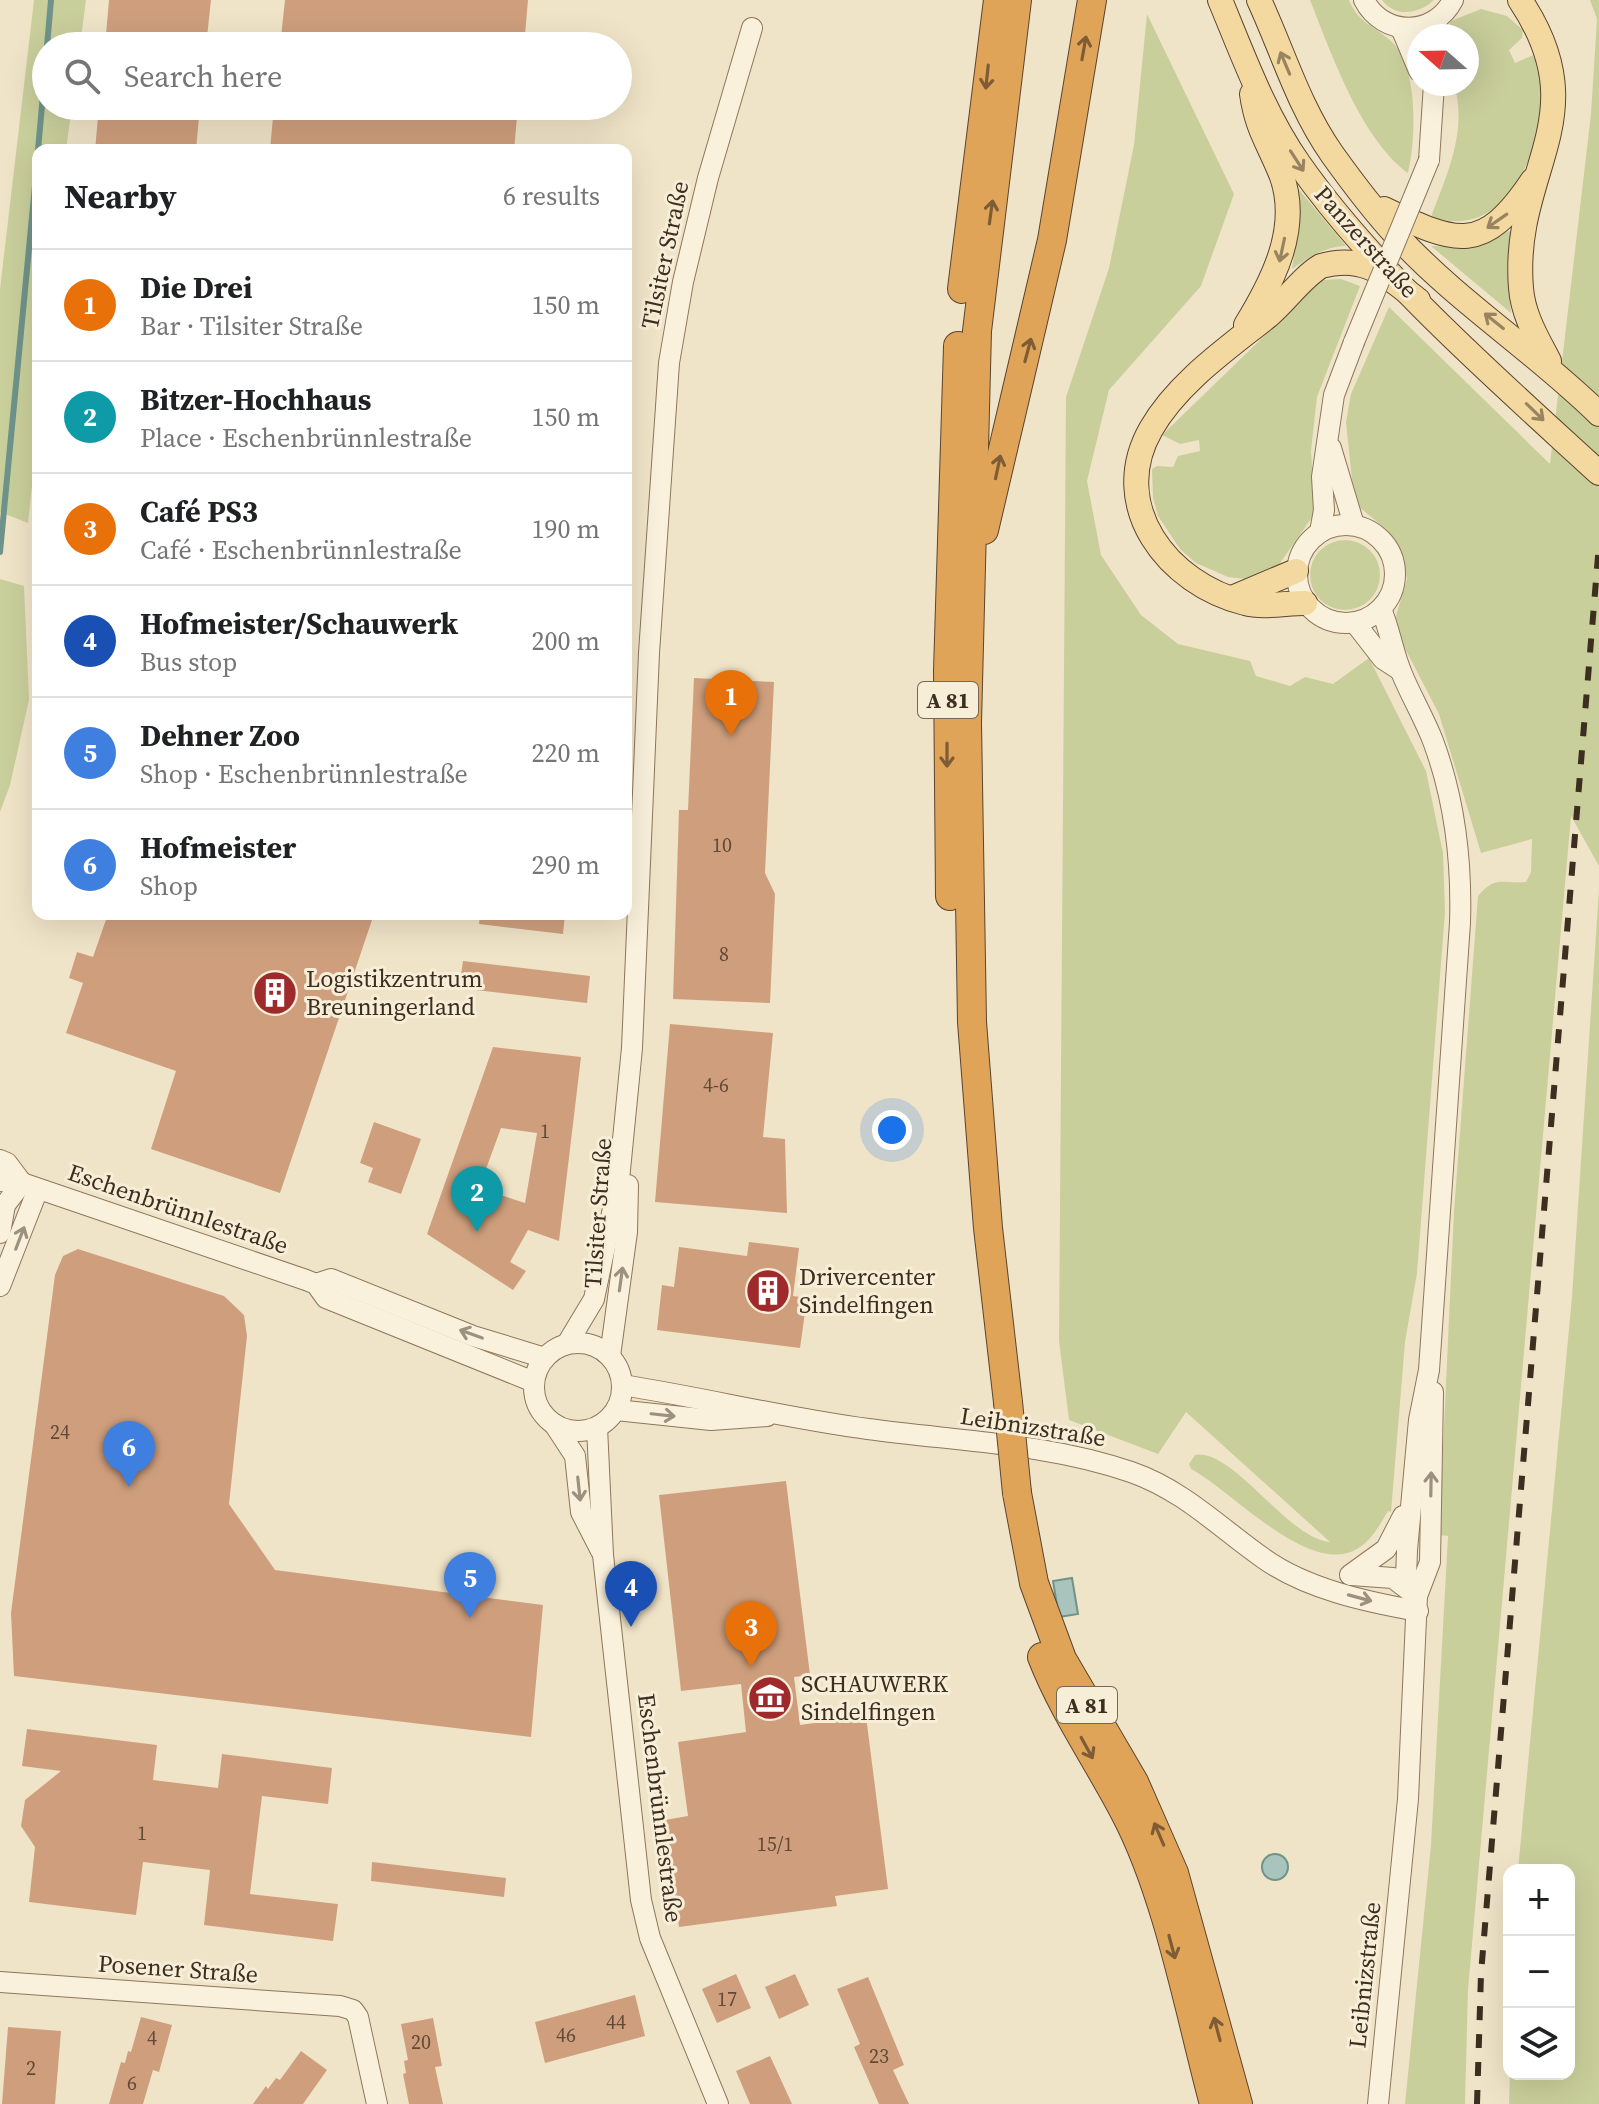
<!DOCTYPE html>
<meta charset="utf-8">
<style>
:root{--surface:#fff;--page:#f2f2f2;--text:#202124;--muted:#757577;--line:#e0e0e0;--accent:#7c3aed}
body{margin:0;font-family:"Source Serif 4",serif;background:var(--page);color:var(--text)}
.controls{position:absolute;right:24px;bottom:24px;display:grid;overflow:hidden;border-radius:16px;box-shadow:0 8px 32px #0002}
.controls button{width:72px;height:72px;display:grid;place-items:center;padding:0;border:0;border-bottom:2px solid var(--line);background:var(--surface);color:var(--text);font:40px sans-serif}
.compass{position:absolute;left:1407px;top:24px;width:72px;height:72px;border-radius:50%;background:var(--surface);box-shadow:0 8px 32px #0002;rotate:290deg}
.you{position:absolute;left:892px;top:1130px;width:28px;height:28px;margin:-20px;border:6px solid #fff;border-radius:50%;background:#1a73e8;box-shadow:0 0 0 12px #1a73e833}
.badge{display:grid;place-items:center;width:52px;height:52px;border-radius:50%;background:var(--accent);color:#fff;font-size:26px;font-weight:700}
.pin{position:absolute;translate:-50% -66px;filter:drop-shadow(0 2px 4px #0008)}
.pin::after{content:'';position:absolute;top:42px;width:28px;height:24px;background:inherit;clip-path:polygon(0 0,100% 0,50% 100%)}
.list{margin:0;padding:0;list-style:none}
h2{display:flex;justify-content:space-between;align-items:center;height:104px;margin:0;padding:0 32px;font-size:34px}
h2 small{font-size:26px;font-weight:400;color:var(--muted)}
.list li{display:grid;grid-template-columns:52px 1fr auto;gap:24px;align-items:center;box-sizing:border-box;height:112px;padding:0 32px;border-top:2px solid var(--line)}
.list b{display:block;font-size:30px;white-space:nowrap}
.list p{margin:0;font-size:26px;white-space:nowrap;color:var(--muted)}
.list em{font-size:26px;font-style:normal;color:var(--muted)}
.icon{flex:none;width:44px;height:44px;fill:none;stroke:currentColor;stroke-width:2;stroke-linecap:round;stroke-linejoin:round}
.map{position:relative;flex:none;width:1599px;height:2104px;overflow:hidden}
.search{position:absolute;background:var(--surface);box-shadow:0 8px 32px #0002;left:32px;top:32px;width:600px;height:88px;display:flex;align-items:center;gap:20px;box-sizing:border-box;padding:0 28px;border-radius:44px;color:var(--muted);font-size:30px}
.panel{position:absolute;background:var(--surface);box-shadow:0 8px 32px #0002;left:32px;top:144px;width:600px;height:776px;border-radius:16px}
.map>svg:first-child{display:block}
.green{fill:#c9cf9b}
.water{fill:#a9c4bc;stroke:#6f938a;stroke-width:2}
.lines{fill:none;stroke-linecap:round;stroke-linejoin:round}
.stream{stroke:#6f938a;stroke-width:6}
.building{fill:#cf9f7d;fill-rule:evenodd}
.minor-casing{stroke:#8d765c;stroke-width:22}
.major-casing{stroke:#5b4430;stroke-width:26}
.highway-casing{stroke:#5b4430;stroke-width:30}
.minor{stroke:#faf1dc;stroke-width:20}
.major{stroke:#f3d9a0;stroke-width:24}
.highway{stroke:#e0a458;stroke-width:28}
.rail{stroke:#3d2e20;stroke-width:6;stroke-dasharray:14 14;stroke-linecap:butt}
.minor-bridge-casing{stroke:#8d765c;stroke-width:22;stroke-linecap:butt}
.highway-bridge-casing{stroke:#5b4430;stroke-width:30;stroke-linecap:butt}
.minor-bridge{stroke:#faf1dc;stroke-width:20}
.highway-bridge{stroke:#e0a458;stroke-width:28}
.oneway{stroke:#7e5d36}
.oneway2{stroke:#988460}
.oneway3{stroke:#9c907e}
.labels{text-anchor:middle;stroke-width:6;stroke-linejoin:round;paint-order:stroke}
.number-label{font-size:20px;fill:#624a37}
.shield{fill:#f7eed8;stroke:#756857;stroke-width:2}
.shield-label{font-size:22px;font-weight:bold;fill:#3d2e20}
.street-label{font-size:24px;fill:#3d2e20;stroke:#f7eed8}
.poi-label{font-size:24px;fill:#3d2e20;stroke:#f7eed8;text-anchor:start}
</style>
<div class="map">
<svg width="1599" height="2104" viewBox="0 0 1599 2104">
<rect width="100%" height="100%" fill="#f0e4c8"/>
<!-- green -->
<g class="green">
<path d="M34 0H86L80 46H46V106H72L66 150H38V428L28 523 0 512V289Z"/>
<path d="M1310 0H1349C1358 23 1376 27 1392 42 1419 68 1416 142 1408 173 1361 139 1331 53 1310 0Z"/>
<path d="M1382 0H1434C1420 13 1396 19 1382 0Z"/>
<path d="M1590 0H1599V866L1571 816 1468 1990 1465 2104H1405L1431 1845 1448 1536 1439 1535 1454 1211 1478 896C1495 875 1503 884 1526 882L1531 872 1532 839 1481 853 1439 714 1398 635 1395 619 1407 579 1401 550 1386 529 1359 507 1352 480 1346 422 1351 394 1389 307 1550 464 1591 114 1597 19Z"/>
<path d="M1481 9 1507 16 1523 30 1522 38 1509 50 1515 63 1538 53C1540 65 1545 78 1544 90 1540 152 1508 242 1431 217 1447 174 1468 130 1454 84H1467V36H1442L1451 21Z"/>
<path d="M1147 14 1234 194 1201 286 1109 390 1087 481 1101 555 1141 615 1178 644 1250 661 1256 676 1290 686 1305 677 1333 684 1369 658 1426 771 1443 853 1445 912 1417 1273 1405 1342 1391 1512 1388 1511C1380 1525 1371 1541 1357 1549 1309 1577 1231 1490 1191 1469L1189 1464 1195 1455C1233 1448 1288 1539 1330 1542L1186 1412 1158 1454 1069 1420 1059 1341 1066 397 1109 268 1134 145Z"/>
<path d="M1296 186 1346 246C1323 247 1310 257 1292 269L1298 226Z"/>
<path d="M1509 231 1512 234 1507 267 1511 313 1431 246 1470 247Z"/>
<path d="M1341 279 1360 286 1317 397 1311 451 1315 513 1276 569 1265 576 1245 579 1228 577 1196 563 1180 549 1158 516 1153 498 1152 469 1157 466 1173 467 1178 456 1200 451 1199 440 1180 444 1162 435 1322 280Z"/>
<circle cx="1345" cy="575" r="35"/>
<path d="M0 579 24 586 29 700 10 785 0 812Z"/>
<path d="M1599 889V2104H1509L1510 2074H1569V1870H1518L1572 1297Z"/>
</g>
<!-- water -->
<g class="water">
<path d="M1072 1578 1078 1614 1059 1617 1053 1581Z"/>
<circle cx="1275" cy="1867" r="13"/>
</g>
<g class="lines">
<!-- stream -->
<g class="stream">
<path d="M47 46 51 0"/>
<path d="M38 150 46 61"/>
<path d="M0 552 38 154"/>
</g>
</g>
<!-- building -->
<g class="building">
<path d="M109 0H211L206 46H105Z"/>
<path d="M285 0H528L524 46H280Z"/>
<path d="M99 106H200L196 150H95Z"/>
<path d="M274 106H518L514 150H270Z"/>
<path d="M694 678 774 682 765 873 775 894 770 1003 673 999 679 810H688Z"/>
<path d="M108 914H374L280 1193 151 1149 176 1071 66 1033 83 983 69 978 77 952 93 957Z"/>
<path d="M480 914H565L563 934 479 924Z"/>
<path d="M463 961 590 976 587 1003 459 988Z"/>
<path d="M670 1024 773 1033 763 1137 785 1139 787 1213 655 1202Z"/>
<path d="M493 1047 581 1057 559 1241 528 1230 510 1262 526 1271 513 1290 427 1234ZM501 1128 537 1133 525 1203 479 1188Z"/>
<path d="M374 1122 421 1139 401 1194 368 1182 373 1168 360 1163Z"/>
<path d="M749 1242 799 1248 793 1296 807 1298 800 1348 657 1330 662 1285 674 1287 679 1247 747 1256Z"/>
<path d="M78 1249 224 1296 244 1315 247 1336 229 1504 275 1570 543 1605 531 1737 14 1676 11 1613 55 1275 63 1256Z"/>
<path d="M786 1481 810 1675 794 1677 800 1725 866 1716 888 1889 835 1896 837 1906 679 1927 665 1820 688 1816 678 1742 746 1732 741 1684 681 1691 659 1495Z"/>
<path d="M27 1729 157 1745 153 1780 218 1788 222 1754 332 1768 328 1804 262 1796 250 1894 338 1904 333 1941 204 1925 210 1870 143 1862 136 1915 29 1902 35 1847 21 1826 25 1800 61 1771 22 1766Z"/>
<path d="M372 1862 506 1878 504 1897 371 1881Z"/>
<path d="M736 1974 751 2008 717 2023 702 1989Z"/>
<path d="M795 1974 809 2005 779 2019 765 1987Z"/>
<path d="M868 1977 904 2065 893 2070 909 2104H879L854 2047 860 2044 837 1989Z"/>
<path d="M635 1995 645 2036 545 2063 535 2022Z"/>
<path d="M141 2017 172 2025 159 2072 153 2070 143 2104H109L121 2062 125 2063 128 2051 131 2052Z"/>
<path d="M433 2018 442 2066 435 2067 443 2104H409L403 2074 406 2073 404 2061 408 2060 401 2024Z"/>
<path d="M8 2027 61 2031 55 2104H2Z"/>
<path d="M301 2051 327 2070 303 2104H253L266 2086 268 2089 276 2078 280 2080Z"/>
<path d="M770 2056 792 2104H750L736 2071Z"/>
</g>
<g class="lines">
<!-- minor casing -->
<g class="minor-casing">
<g id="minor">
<path d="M1364 0C1383 37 1434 37 1453 0"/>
<path d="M1401 28 1419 71"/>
<path d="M1429 160 1434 84"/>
<path d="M1331 448 1354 525"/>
<circle cx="1346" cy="574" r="49"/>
<path d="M1320 532 1324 510 1322 477 1334 395 1354 342"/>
<path d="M1381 609C1390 630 1393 653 1402 674 1411 696 1424 718 1433 741 1455 800 1462 860 1460 923L1429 1370 1419 1420 1407 1550 1406 1578 1417 1596"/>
<path d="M1355 623 1383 659 1400 670"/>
<path d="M0 1160 7 1163 22 1183"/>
<path d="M0 1181 22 1183 306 1280 316 1284 326 1298 534 1382"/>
<path d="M0 1233 5 1205 22 1183"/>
<path d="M316 1284 331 1279 473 1336 545 1358"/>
<path d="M0 1286 38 1189"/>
<circle cx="578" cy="1387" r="44"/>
<path d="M567 1344 594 1299 619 1180 632 1048 649 653 669 363 683 282 708 178 752 28"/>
<path d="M610 1356 627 1232 628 1185"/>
<path d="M622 1385C705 1398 785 1418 868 1429 955 1441 1047 1443 1131 1472 1183 1490 1219 1527 1263 1558 1306 1589 1367 1602 1418 1611"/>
<path d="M616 1410 711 1420 767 1416"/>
<path d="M554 1424 575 1456 581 1512 601 1551"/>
<path d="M597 1427 603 1555 641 1900 650 1938 718 2104"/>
<path d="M1350 1575 1386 1549 1403 1516"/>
<path d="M1351 1575 1393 1578 1414 1594"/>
<path d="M0 1982 340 2006 353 2010 358 2017 377 2104"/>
<path d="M1378 2104 1408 1799 1417 1596 1430 1562 1433 1392"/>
</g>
</g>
<!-- major casing -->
<g class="major-casing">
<g id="major">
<path d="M1220 0C1243 55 1264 114 1299 164 1375 273 1500 382 1599 473"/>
<path d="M1259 0C1283 52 1299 107 1332 154 1352 182 1374 211 1397 236 1458 302 1535 351 1599 414"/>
<path d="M1520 0C1599 118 1511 169 1521 288 1523 315 1537 338 1549 361"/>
<path d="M1384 209C1457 244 1483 255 1533 180"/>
<path d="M1246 325C1273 281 1301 227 1281 174 1268 142 1257 129 1252 94"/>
<path d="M1232 598 1296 571"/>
<path d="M1305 603C1286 603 1263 608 1245 603 1168 584 1107 506 1151 429 1177 383 1228 348 1268 316 1287 300 1301 278 1321 266 1364 254 1385 275 1418 300"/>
</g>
</g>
<!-- highway casing -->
<g class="highway-casing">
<g id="highway">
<path d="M962 289 998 0"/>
<path d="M984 530 1052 240 1092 0"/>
<path d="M950 896 948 671 958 346"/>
<path d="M1008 1402 988 1228 972 1022 967 723 977 331 1017 0"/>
<path d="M1017 1493 1034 1583 1062 1659 1134 1782 1174 1873 1238 2104"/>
<path d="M1042 1657C1064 1713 1098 1761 1125 1813 1168 1894 1190 2015 1214 2104"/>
</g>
</g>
<!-- minor -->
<use href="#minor" class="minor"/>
<!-- major -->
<use href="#major" class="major"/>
<!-- highway -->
<use href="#highway" class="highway"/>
<!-- rail -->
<path class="rail" d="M1477 2104 1481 1974 1599 544"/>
<!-- minor-bridge casing -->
<g class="minor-bridge-casing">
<path id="minor-bridge" d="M1354 342 1429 160"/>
</g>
<!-- highway-bridge casing -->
<g class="highway-bridge-casing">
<path id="highway-bridge" d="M1008 1402 1017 1493"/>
</g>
<!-- minor-bridge -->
<use href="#minor-bridge" class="minor-bridge"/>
<!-- highway-bridge -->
<use href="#highway-bridge" class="highway-bridge"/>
</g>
<!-- one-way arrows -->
<defs><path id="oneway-shaft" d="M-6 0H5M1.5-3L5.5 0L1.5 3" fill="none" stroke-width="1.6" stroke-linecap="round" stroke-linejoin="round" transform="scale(2)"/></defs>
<g class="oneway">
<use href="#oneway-shaft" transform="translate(1084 48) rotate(-80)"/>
<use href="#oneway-shaft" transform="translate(987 77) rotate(96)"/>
<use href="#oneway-shaft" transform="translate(991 212) rotate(-82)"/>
<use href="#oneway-shaft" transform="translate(1028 350) rotate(-75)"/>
<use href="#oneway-shaft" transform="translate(998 467) rotate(-78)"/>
<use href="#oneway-shaft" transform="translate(947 755) rotate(90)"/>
<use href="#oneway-shaft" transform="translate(1087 1748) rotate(61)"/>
<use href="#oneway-shaft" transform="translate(1159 1834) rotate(-113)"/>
<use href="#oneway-shaft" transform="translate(1172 1947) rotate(75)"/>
<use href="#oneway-shaft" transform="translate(1217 2029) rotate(-105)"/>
</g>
<g class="oneway2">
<use href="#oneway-shaft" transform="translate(1285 63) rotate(-113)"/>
<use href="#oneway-shaft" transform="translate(1297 161) rotate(57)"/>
<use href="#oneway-shaft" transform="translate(1497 221) rotate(145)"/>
<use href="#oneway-shaft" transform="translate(1282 250) rotate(102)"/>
<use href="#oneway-shaft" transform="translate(1494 321) rotate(-141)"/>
<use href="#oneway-shaft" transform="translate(1535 412) rotate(44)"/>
</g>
<g class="oneway3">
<use href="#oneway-shaft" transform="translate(20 1238) rotate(-69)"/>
<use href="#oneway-shaft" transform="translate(621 1279) rotate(-82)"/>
<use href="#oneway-shaft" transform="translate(471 1334) rotate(-160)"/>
<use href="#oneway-shaft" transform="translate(663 1415) rotate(6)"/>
<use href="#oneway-shaft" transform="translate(1431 1484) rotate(-89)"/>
<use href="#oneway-shaft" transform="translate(579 1489) rotate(84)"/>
<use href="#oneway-shaft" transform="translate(1360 1598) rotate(15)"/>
</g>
<!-- icons -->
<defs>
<g id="building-disc" transform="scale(2.3)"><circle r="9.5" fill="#9e2a2b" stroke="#f7eed8"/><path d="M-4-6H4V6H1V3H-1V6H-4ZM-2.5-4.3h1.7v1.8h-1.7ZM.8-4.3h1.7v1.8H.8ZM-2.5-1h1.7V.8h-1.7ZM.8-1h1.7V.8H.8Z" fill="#fff"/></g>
<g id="museum-disc" transform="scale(2.3)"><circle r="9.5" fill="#9e2a2b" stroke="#f7eed8"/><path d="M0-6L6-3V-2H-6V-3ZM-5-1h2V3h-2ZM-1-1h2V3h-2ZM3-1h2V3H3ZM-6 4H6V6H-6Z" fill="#fff"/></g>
</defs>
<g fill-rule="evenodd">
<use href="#building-disc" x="275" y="993"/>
<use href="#building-disc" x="768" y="1291"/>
<use href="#museum-disc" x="770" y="1698"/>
</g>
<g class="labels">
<!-- number labels -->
<g class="number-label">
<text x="722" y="852">10</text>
<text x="724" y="961">8</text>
<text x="716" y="1092">4-6</text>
<text x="545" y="1138">1</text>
<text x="60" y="1439">24</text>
<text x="142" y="1840">1</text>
<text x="775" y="1851">15/1</text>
<text x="727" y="2006">17</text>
<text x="616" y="2029">44</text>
<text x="566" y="2042">46</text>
<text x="152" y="2045">4</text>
<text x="421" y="2049">20</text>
<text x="879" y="2063">23</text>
<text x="31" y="2075">2</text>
<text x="132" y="2090">6</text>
</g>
<!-- shield labels -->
<g class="shield">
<rect x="918" y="682" width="60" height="36" rx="6"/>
<rect x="1057" y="1687" width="60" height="36" rx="6"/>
</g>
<g class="shield-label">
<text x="948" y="708">A 81</text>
<text x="1087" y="1713">A 81</text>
</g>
<!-- street labels -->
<g class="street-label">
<text transform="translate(1366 242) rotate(48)" y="8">Panzerstraße</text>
<text transform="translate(665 255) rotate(-78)" y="8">Tilsiter Straße</text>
<text transform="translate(178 1209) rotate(19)" y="8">Eschenbrünnlestraße</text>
<text transform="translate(598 1213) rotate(-86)" y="8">Tilsiter Straße</text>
<text transform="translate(1033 1427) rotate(9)" y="8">Leibnizstraße</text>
<text transform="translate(660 1808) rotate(83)" y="8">Eschenbrünnlestraße</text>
<text transform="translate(178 1969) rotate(4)" y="8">Posener Straße</text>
<text transform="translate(1365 1975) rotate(-84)" y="8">Leibnizstraße</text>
</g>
<!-- poi labels -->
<g class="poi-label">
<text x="306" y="987">Logistikzentrum<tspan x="306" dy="28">Breuningerland</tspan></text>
<text x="799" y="1285">Drivercenter<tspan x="799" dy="28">Sindelfingen</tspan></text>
<text x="801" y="1692">SCHAUWERK<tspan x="801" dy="28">Sindelfingen</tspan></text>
</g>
</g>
</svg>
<div class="controls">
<button>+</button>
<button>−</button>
<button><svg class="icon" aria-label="layers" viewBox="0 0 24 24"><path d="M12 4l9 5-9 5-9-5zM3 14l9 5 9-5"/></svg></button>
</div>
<svg class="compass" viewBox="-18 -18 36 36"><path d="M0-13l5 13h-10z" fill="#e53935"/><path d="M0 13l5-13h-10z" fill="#757577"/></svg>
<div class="you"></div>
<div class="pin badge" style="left:731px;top:736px;background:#e8710a">1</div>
<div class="pin badge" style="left:477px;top:1232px;background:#0f9aa8">2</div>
<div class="pin badge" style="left:751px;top:1667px;background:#e8710a">3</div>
<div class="pin badge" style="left:631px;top:1627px;background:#1a4fb4">4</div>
<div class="pin badge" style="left:470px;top:1618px;background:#3f7fe0">5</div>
<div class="pin badge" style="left:129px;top:1487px;background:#3f7fe0">6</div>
<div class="search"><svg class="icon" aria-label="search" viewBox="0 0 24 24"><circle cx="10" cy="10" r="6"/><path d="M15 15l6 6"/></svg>Search here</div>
<section class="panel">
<h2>Nearby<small>6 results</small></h2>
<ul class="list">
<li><span class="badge" style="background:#e8710a">1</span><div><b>Die Drei</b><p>Bar · Tilsiter Straße</p></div><em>150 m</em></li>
<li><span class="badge" style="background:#0f9aa8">2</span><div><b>Bitzer-Hochhaus</b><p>Place · Eschenbrünnlestraße</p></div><em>150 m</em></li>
<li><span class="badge" style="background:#e8710a">3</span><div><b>Café PS3</b><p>Café · Eschenbrünnlestraße</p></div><em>190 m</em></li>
<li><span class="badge" style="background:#1a4fb4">4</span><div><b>Hofmeister/Schauwerk</b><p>Bus stop</p></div><em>200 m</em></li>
<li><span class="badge" style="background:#3f7fe0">5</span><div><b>Dehner Zoo</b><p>Shop · Eschenbrünnlestraße</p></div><em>220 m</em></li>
<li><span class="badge" style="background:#3f7fe0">6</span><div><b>Hofmeister</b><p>Shop</p></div><em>290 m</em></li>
</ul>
</section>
</div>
